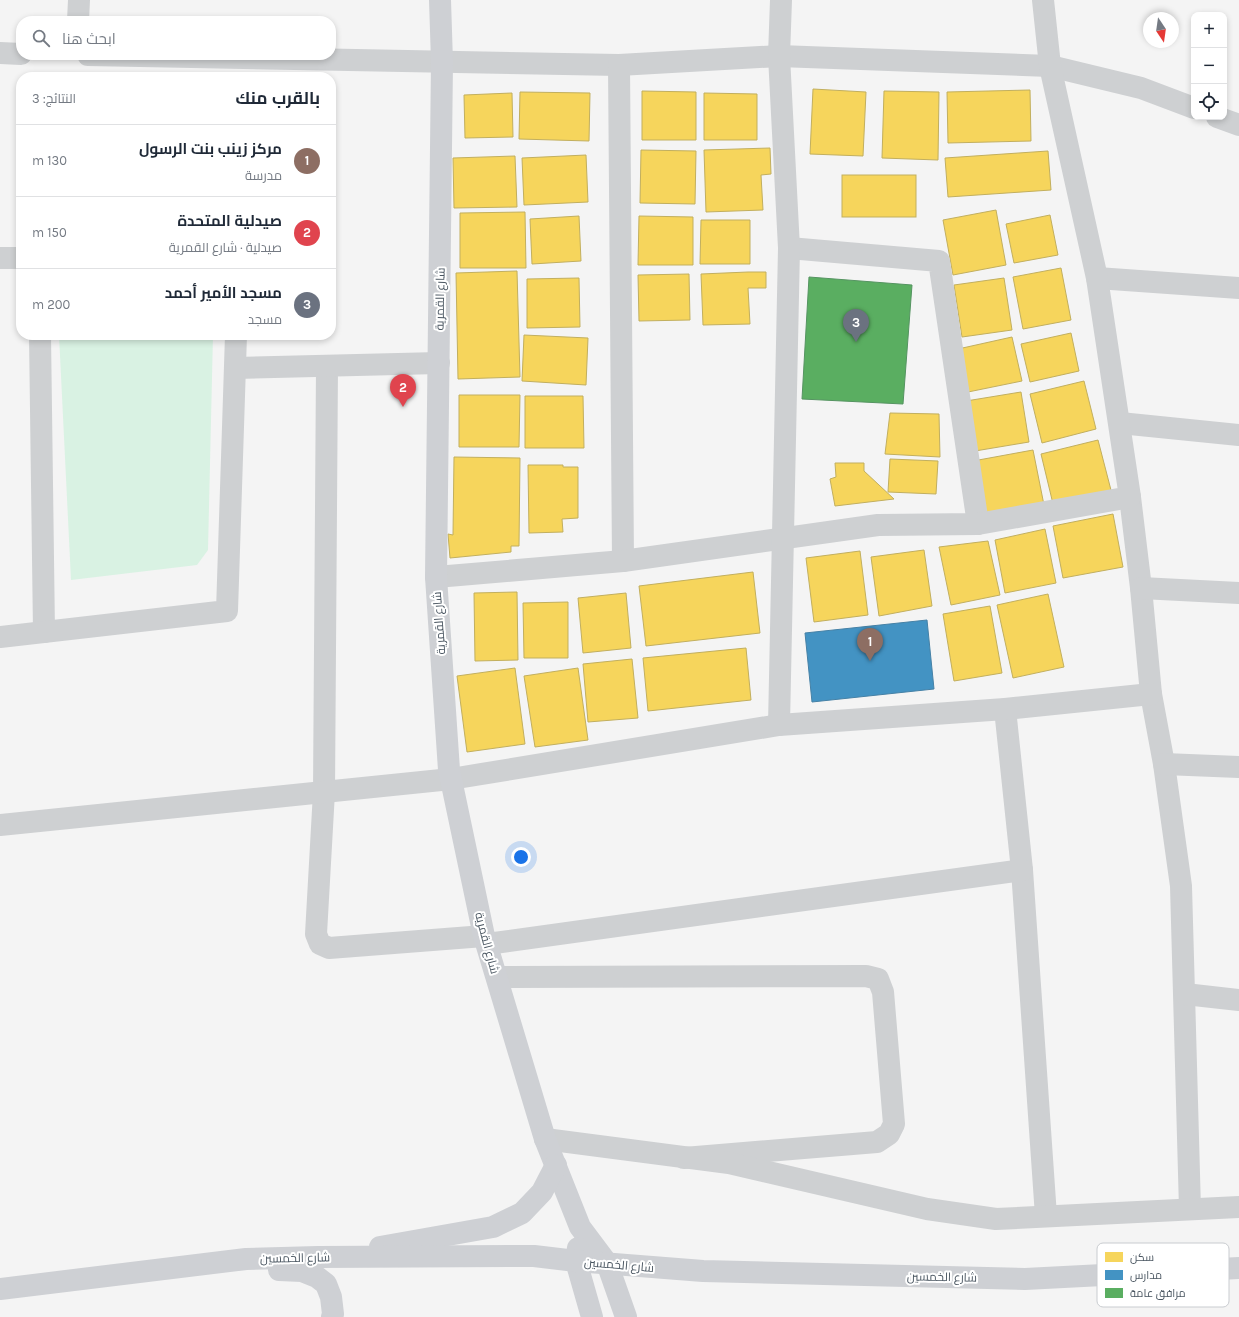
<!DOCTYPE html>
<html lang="ar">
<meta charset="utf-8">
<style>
:root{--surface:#fff;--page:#f2f2f3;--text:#1f2937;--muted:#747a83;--line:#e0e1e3;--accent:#2563eb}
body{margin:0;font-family:Karla,Cairo,sans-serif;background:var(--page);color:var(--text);direction:rtl}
.controls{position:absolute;right:12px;top:12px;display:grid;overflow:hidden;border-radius:8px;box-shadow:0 2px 6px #0003}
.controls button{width:36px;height:36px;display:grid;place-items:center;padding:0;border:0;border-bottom:1px solid var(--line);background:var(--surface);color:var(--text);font:20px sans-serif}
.compass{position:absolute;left:1143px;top:12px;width:36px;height:36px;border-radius:50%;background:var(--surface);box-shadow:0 2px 6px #0003;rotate:167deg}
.you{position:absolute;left:521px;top:857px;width:14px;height:14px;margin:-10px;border:3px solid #fff;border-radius:50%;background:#1a73e8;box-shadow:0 0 0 6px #1a73e833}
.badge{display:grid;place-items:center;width:26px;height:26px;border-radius:50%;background:var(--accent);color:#fff;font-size:13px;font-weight:700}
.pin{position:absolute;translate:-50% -33px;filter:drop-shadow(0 1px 2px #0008)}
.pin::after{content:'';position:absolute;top:21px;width:14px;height:12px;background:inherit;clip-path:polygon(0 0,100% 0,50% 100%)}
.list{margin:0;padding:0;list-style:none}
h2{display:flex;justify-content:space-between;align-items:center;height:52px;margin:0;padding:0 16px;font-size:17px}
h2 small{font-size:13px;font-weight:400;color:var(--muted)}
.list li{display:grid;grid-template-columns:26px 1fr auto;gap:12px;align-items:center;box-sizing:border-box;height:72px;padding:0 16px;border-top:1px solid var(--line)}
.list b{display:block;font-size:15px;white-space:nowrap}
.list p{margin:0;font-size:13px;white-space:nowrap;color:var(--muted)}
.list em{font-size:13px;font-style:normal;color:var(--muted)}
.icon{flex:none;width:22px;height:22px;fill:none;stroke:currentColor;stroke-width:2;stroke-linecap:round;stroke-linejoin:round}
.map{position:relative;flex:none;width:1239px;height:1317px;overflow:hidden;direction:ltr}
.search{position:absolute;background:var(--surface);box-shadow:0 2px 6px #0003;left:16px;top:16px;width:320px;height:44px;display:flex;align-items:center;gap:10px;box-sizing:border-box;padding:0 14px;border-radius:16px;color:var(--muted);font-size:15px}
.panel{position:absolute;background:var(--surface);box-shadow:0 2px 6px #0003;left:16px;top:72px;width:320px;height:268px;border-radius:16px;direction:rtl}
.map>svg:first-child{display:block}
.green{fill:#d9f2e3}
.homes{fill:#f6d55c;stroke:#c2af5e}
.schools{fill:#4393c3;stroke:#4581a6}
.public{fill:#5aae61;stroke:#559461}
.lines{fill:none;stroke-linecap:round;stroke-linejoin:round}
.street{stroke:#ced0d2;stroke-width:22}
.secondary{stroke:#ced0d4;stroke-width:22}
.labels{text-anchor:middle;stroke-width:4;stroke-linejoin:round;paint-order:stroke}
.street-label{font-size:12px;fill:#4a5661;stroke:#fff}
.key{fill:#fff;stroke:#c9ccd0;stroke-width:1}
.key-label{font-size:11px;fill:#4a5661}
</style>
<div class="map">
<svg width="1239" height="1317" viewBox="0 0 1239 1317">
<rect width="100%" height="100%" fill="#f4f4f4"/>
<!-- green -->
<path class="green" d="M59 335H213L208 550 197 565 71 580Z"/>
<!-- homes -->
<g class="homes">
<path d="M813 89 866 92 863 156 810 154Z"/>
<path d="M1030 90 1031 141 948 143 947 92Z"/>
<path d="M642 91 696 92V140H642Z"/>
<path d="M884 91 939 92 938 160 882 158Z"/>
<path d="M520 92 590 93 589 141 519 139Z"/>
<path d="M512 93 513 137 465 138 464 95Z"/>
<path d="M704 93 757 94V140H704Z"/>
<path d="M770 148 771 174 761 175 763 210 706 212 704 150Z"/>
<path d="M641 150 696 151 695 204 640 203Z"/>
<path d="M1048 151 1051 190 948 197 945 158Z"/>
<path d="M586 155 588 202 524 205 522 158Z"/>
<path d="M515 156 517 207 454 208 453 158Z"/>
<rect x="842" y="175" width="74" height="42"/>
<path d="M996 210 1006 265 953 275 943 220Z"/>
<path d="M525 212 526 268H460V213Z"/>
<path d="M1050 215 1058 255 1014 263 1006 224Z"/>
<path d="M579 216 581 261 532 264 530 219Z"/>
<path d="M639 216 693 217V265H638Z"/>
<path d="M701 220H750V264H700Z"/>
<path d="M1061 268 1071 320 1023 329 1013 277Z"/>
<path d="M517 271 520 377 458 379 456 273Z"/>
<path d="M748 272H766V288H748L750 324 703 325 701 274Z"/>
<path d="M689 274 690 320 639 321 638 275Z"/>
<path d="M579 278 580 327 527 328V279Z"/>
<path d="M1004 278 1012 330 962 337 954 285Z"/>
<path d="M1071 333 1079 371 1030 382 1021 344Z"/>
<path d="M524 335 588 338 586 385 522 381Z"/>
<path d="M1012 337 1022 381 968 392 958 349Z"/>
<path d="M1084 381 1096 429 1042 443 1030 394Z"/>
<path d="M1021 392 1029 442 975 451 966 401Z"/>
<path d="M459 395H520L519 447H459Z"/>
<path d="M525 396H583L584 448H525Z"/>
<path d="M890 413 939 414 940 457 885 454Z"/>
<path d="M1098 440 1112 494 1054 508 1041 454Z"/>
<path d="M1033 450 1044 505 983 516 973 461Z"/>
<path d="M454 457 520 458 519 546H511V552L450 558 448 534 453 535Z"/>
<path d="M890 459 938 461 936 494 888 492Z"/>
<path d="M835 463H864V471L894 499 835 506 830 479 836 477Z"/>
<path d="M528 465H563V467H578V518L562 519 563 532 529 533Z"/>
<path d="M1113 514 1123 567 1063 578 1053 526Z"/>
<path d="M1045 529 1056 583 1005 593 995 540Z"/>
<path d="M988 541 1000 595 951 605 939 547Z"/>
<path d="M924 550 932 606 879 616 871 557Z"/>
<path d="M860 551 868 615 814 622 806 558Z"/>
<path d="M753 572 760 633 646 646 639 586Z"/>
<path d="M517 592 518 660 475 661 474 593Z"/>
<path d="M626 593 631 648 583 653 578 598Z"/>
<path d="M1048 594 1064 667 1013 678 997 605Z"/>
<path d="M568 602V658H524L523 603Z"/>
<path d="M990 606 1002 673 954 681 943 614Z"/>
<path d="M746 648 751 700 648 711 643 658Z"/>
<path d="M632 659 638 718 588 722 583 664Z"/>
<path d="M515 668 525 744 467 752 457 676Z"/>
<path d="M578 668 588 740 535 747 524 676Z"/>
</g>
<!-- schools -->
<path class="schools" d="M927 620 934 689 812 702 805 633Z"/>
<!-- public -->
<path class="public" d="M809 277 912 285 903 404 802 399Z"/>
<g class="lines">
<!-- street -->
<g class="street">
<path d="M78 21 79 0"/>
<path d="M0 53 21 54"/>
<path d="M88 55 619 65 779 56 1050 66 1141 88 1194 108"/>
<path d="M619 65 623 561"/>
<path d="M1217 117 1239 125"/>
<path d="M789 248 939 261 978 524"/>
<path d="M0 258H21"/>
<path d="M1097 278 1239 288"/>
<path d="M40 335 44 632"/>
<path d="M327 366 324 792 316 934 320 944 329 948 484 936"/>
<path d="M235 368 439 363"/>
<path d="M1120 423 1239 435"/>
<path d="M1130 497 1141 588 1151 694 1164 764 1181 886 1190 1209"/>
<path d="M436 577 623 561 878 525 978 524 1130 497 1097 278 1050 66 1043 0"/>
<path d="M1141 588 1239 593"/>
<path d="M0 637 227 611 236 335"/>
<path d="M1005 709 1022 870 1046 1216"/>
<path d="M779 725 789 248 779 56 781 0"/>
<path d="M1164 764 1239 767"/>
<path d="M0 825 451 779 779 725 1005 709 1151 694"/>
<path d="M487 944 1022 870"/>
<path d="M497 977 866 976 878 979 883 992 894 1124 889 1134 877 1142 684 1158"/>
<path d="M1185 994 1239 1000"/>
<path d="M545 1139 729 1163 927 1209 996 1219 1239 1207"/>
</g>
<!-- secondary -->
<g class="secondary">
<path d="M440 0 442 62 436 577 449 770 484 936 545 1139 580 1227 607 1263 626 1317"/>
<path d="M380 1247 493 1227 522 1213 542 1192 556 1165"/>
<path d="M578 1248 576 1261 592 1317"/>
<path d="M279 1270 302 1271 317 1277 326 1284 331 1297 333 1314 332 1317"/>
<path d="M0 1289 246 1259 318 1257 534 1256 576 1261 703 1271 1025 1279 1239 1268"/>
</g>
</g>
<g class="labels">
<!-- street labels -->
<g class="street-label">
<text transform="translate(440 299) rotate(-89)" y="4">شارع القمرية</text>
<text transform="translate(439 623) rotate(-94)" y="4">شارع القمرية</text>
<text transform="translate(487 943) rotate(75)" y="4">شارع القمرية</text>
<text transform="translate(295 1258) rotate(-1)" y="4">شارع الخمسين</text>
<text transform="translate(619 1265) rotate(5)" y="4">شارع الخمسين</text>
<text transform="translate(942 1277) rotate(1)" y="4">شارع الخمسين</text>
</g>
</g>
<!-- legend -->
<rect x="1097" y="1243" width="132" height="64" rx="6" class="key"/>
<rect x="1105" y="1252" width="18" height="10" fill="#f6d55c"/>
<rect x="1105" y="1270" width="18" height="10" fill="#4393c3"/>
<rect x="1105" y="1288" width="18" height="10" fill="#5aae61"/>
<g class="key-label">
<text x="1130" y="1261">سكن</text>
<text x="1130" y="1279">مدارس</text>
<text x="1130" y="1297">مرافق عامة</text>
</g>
</svg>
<div class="controls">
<button>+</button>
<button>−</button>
<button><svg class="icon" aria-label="locate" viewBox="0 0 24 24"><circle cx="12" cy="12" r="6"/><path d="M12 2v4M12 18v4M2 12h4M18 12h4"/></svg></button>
</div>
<svg class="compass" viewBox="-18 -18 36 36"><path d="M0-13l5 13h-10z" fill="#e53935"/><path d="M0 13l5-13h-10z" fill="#747a83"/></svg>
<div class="you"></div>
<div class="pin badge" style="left:870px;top:661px;background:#8d6e63">1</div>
<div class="pin badge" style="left:403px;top:407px;background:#e0444e">2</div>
<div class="pin badge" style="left:856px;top:342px;background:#6b7280">3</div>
<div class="search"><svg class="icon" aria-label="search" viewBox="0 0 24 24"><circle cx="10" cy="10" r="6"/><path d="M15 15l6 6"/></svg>ابحث هنا</div>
<section class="panel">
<h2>بالقرب منك<small>النتائج: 3</small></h2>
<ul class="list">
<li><span class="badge" style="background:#8d6e63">1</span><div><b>مركز زينب بنت الرسول</b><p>مدرسة</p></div><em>130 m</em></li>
<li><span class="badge" style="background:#e0444e">2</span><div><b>صيدلية المتحدة</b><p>صيدلية · شارع القمرية</p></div><em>150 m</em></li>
<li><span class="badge" style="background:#6b7280">3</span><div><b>مسجد الأمير أحمد</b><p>مسجد</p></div><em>200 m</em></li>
</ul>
</section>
</div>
